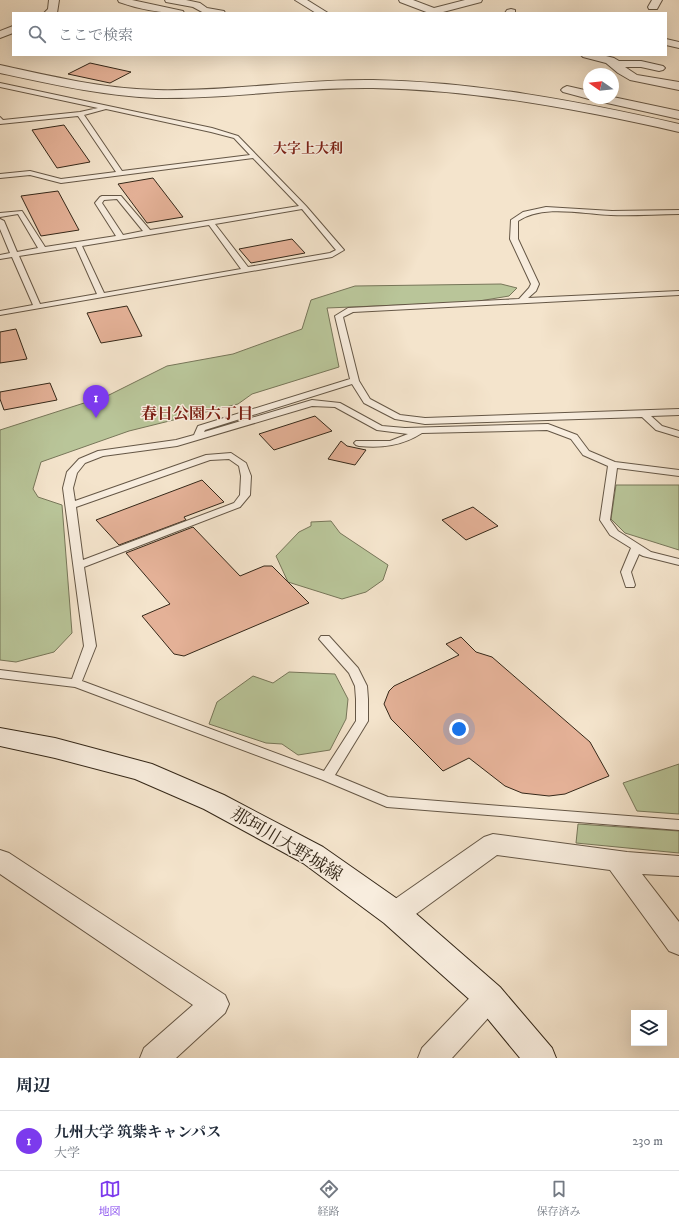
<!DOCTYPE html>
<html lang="ja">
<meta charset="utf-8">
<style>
:root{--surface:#fff;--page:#f6f6f7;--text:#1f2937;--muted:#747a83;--line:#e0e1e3;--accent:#7c3aed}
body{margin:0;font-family:"IM FELL DW Pica","Noto Serif JP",serif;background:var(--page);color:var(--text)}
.controls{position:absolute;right:12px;bottom:12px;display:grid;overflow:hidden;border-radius:0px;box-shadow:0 4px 16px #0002}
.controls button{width:36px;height:36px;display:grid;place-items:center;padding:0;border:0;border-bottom:1px solid var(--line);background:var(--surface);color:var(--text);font:20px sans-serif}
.compass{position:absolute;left:583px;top:68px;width:36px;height:36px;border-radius:50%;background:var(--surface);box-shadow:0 4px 16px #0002;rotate:284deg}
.you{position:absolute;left:459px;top:729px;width:14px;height:14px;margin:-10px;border:3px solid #fff;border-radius:50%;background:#1a73e8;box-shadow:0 0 0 6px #1a73e833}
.badge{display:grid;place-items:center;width:26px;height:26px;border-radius:50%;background:var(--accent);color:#fff;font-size:13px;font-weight:700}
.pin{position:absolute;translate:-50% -33px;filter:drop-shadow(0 1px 2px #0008)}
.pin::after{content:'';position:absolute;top:21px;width:14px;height:12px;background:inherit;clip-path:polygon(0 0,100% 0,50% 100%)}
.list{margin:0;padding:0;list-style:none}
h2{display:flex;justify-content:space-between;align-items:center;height:52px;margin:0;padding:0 16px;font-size:17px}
h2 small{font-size:13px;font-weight:400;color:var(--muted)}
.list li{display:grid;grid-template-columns:26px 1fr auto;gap:12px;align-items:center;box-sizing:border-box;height:60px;padding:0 16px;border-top:1px solid var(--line)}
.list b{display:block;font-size:15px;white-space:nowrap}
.list p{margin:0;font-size:13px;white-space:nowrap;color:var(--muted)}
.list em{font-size:13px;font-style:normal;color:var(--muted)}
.icon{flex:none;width:22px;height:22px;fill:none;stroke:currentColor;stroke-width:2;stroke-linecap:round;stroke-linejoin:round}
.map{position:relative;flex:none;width:679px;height:1058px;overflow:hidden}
.search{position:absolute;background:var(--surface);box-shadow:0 4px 16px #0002;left:12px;right:12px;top:12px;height:44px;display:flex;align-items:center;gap:10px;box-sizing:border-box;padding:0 14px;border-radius:0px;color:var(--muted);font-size:15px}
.sheet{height:112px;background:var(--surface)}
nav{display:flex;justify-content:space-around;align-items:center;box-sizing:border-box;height:56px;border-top:1px solid var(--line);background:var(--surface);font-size:11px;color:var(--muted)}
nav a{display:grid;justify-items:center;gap:2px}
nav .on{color:var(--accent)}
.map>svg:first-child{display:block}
.green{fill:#b9c599;stroke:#777659}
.building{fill:#e4b197;stroke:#352819}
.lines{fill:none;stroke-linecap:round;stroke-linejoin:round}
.service-casing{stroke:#655746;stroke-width:2}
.minor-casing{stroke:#655746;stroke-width:2}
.tertiary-casing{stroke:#655746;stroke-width:2}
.secondary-casing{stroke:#352819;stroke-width:2}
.service{fill:#f8edde;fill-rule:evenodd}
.minor{fill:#f8edde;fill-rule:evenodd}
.tertiary{fill:#f8edde;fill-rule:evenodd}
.secondary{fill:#f8edde;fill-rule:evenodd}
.labels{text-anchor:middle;stroke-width:3;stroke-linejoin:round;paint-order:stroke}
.far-quarter-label{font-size:14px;font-weight:bold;fill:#7a1f14;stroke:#f8edde}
.neighbourhood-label{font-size:16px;font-weight:bold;fill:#7a1f14;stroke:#f8edde}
.near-street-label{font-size:18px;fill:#352819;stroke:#f8edde}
</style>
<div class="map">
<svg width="679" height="1058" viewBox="0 0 679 1058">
<rect width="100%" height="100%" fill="#f4e4cc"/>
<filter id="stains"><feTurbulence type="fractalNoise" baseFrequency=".005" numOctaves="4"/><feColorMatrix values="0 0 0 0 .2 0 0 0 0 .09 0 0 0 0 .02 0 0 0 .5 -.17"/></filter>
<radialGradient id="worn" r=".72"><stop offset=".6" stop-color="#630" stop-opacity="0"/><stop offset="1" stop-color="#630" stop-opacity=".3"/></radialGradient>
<!-- green -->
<g class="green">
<path d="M501 284 517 288 509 296 473 302 327 308 339 367 252 394 238 404 129 431 41 462 33 489 38 497 62 505 72 633 54 652 16 662 0 660V430L109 395 167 366 233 354 302 329 311 300 355 286Z"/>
<path d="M616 485H679V550L625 533 611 519Z"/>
<path d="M331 521 340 533 388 565 383 580 366 592 342 599 288 582 276 556 299 532 311 526V522Z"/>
<path d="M289 672 335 674 348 699 346 719 330 750 298 755 282 744 266 743 209 724 217 702 253 676 273 683Z"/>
<path d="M679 764V814L637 811 623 783Z"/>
<path d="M578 824 679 831V853L576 843Z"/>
</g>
<!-- building -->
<g class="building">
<path d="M90 63 131 72 110 83 68 74Z"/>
<path d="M64 125 90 162 57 168 32 130Z"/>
<path d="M153 178 183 217 147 223 118 184Z"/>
<path d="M58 191 79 230 41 236 21 196Z"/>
<path d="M292 239 305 253 251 263 239 249Z"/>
<path d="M127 306 142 336 101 343 87 313Z"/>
<path d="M16 329 27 359 0 363V332Z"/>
<path d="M50 383 57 400 4 410 0 399V392Z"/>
<path d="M315 416 332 431 274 450 259 434Z"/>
<path d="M341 441 347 446 366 450 355 465 328 459Z"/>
<path d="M202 480 224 502 184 517 186 520 119 545 96 520Z"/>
<path d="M473 507 498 526 466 540 442 520Z"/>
<path d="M193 527 240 576 264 566H272L309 603 184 656 174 654 142 616 170 604 126 553Z"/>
<path d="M461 637 476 652 492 657 590 742 609 776 565 794 549 796 522 793 505 786 469 758 443 771 391 719 384 704 389 691 394 686 459 655 446 644Z"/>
</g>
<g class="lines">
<!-- service casing -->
<g class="service-casing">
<g id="service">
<path d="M0 83 212 128 238 136 306 206 344 250 332 257 0 315V311L33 305 12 257 0 259V255L10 253 0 229V219L4 221 17 252 38 248 18 214 0 217V213L22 211 45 247 116 236 95 203 100 197 102 196H121L150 230 299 206 253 158 61 183 30 175 0 178V174L30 171 61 179 116 172 78 116 0 124V117L3 120 80 112 98 108 0 87ZM106 109 211 132 234 138 250 155 122 171 84 115ZM117 199 143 231 123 235 102 203 104 200ZM302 209 336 250 330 253 248 267 215 224ZM209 225 241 269 104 293 82 246ZM76 247 97 294 40 304 19 256Z"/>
<path d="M546 207 612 211 679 210V214C657 214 634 216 611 215 583 214 543 204 518 221V239L539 284 536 291 528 298 679 291V295L353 312 343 317 359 381 370 399 400 415 425 418 679 409V415L651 416 662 426 679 431V437L656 430 642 417 425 424 395 419 364 403 352 384 205 430 204 432 312 400 340 403 382 426 405 428 548 424 577 435 589 451 615 462 679 470V476L617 468 610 520 618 531 651 552 679 559V565L643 556 639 554 631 572 635 585 634 587H626L621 572 631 548 610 535 600 520 608 466 583 455 571 439 547 430 422 433C402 446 382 448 359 446L356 445 354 443 356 441H390L408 434 377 430 335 407 312 406 177 446 103 456 85 463 77 473 73 488 75 501 206 455 231 453 246 463 251 476 250 495 240 507 84 567 96 646 82 681 324 771 356 721V699L355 686 349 673 319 639 321 636H329L358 668 367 686 368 699V721L335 775 388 797 679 820V830L387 807 323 780 75 687 0 678V670L72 679 84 646 63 488 67 472 79 459 98 451 176 440 194 435 198 426 350 379 335 316 348 308 519 299 529 288 531 284 510 239 511 220 523 212ZM229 459 239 466 241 476 240 495 234 503 83 560 76 507 210 460Z"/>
</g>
</g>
<!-- minor casing -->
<g class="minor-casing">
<g id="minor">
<path d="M49 0H59L57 13H44L48 9Z"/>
<path d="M118 0H132L183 11 184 13C161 13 141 10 119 2Z"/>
<path d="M165 0H186L200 3 207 8 224 11 225 13H204L193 7 166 2Z"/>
<path d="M295 0H307L328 13H316Z"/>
<path d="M399 0H413L434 8 465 0H482L481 2 443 12 444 13H429L400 2Z"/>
<path d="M652 0H662L657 9H649L648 7Z"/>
<path d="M511 9 515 10V13H505L507 10Z"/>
<path d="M13 26V33L0 38V31Z"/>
<path d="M666 39 679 42V48L666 45Z"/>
<path d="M581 55H602L614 58 619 61H641L663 66 665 68 663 70 659 71 641 67H625L637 75 679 82V90L630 80 618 73 606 63 583 57Z"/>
<path d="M567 86 589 91V98H591L589 99 563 92 561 90 563 88Z"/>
<path d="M613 97 679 111V119L598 101 596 98Z"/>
<path d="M493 834 627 852 679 856V876L642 874 679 922V955L669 951 610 870 497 855 405 922 395 925 385 922 381 914 385 906 484 837Z"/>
<path d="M0 850 9 853 225 995 229 1004 225 1013 176 1058H140L144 1048 193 1005 0 874Z"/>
<path d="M489 985 499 988 503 997 499 1006 452 1058H418L422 1048 479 988Z"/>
</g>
</g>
<!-- tertiary casing -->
<g class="tertiary-casing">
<path id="tertiary" d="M0 65C51 76 103 89 156 90 229 92 300 79 373 80 476 82 578 101 679 124V132C578 109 476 90 373 88 300 87 229 99 156 98 103 96 51 84 0 73Z"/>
</g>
<!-- secondary casing -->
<g class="secondary-casing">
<path id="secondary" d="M0 728 55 738 152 764 224 795 323 847 406 905 500 987 552 1048 556 1058H520L478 1007 384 923 303 863 204 809 135 779 55 758 0 746Z"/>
</g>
<!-- service -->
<use href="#service" class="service"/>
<!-- minor -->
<use href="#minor" class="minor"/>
<!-- tertiary -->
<use href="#tertiary" class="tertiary"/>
<!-- secondary -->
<use href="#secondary" class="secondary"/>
</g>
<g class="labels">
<!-- far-quarter labels -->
<g class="far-quarter-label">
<text x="308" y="153">大字上大利</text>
</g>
<!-- neighbourhood labels -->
<g class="neighbourhood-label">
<text x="197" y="419">春日公園六丁目</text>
</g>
<!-- near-street labels -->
<g class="near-street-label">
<text transform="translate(287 844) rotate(31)" y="6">那珂川大野城線</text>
</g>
</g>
<rect width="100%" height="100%" filter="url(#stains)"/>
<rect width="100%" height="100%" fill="url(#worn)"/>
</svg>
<div class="controls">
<button><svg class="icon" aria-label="layers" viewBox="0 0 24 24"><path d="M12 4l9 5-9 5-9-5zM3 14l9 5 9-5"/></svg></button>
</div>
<svg class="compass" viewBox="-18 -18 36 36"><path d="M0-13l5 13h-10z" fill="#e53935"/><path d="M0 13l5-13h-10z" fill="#747a83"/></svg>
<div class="you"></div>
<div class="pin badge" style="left:96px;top:418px">1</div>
<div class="search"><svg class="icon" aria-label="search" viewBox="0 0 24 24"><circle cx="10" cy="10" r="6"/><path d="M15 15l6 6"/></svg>ここで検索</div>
</div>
<section class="sheet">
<h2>周辺<small></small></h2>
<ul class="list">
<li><span class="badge">1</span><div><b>九州大学 筑紫キャンパス</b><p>大学</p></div><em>230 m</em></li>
</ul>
</section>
<nav>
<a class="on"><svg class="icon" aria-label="map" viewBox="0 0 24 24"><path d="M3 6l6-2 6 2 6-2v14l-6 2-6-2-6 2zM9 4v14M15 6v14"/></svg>地図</a>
<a><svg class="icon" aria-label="directions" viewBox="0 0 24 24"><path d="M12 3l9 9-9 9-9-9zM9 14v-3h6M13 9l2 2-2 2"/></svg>経路</a>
<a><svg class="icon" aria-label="saved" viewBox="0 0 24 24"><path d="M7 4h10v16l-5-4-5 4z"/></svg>保存済み</a>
</nav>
